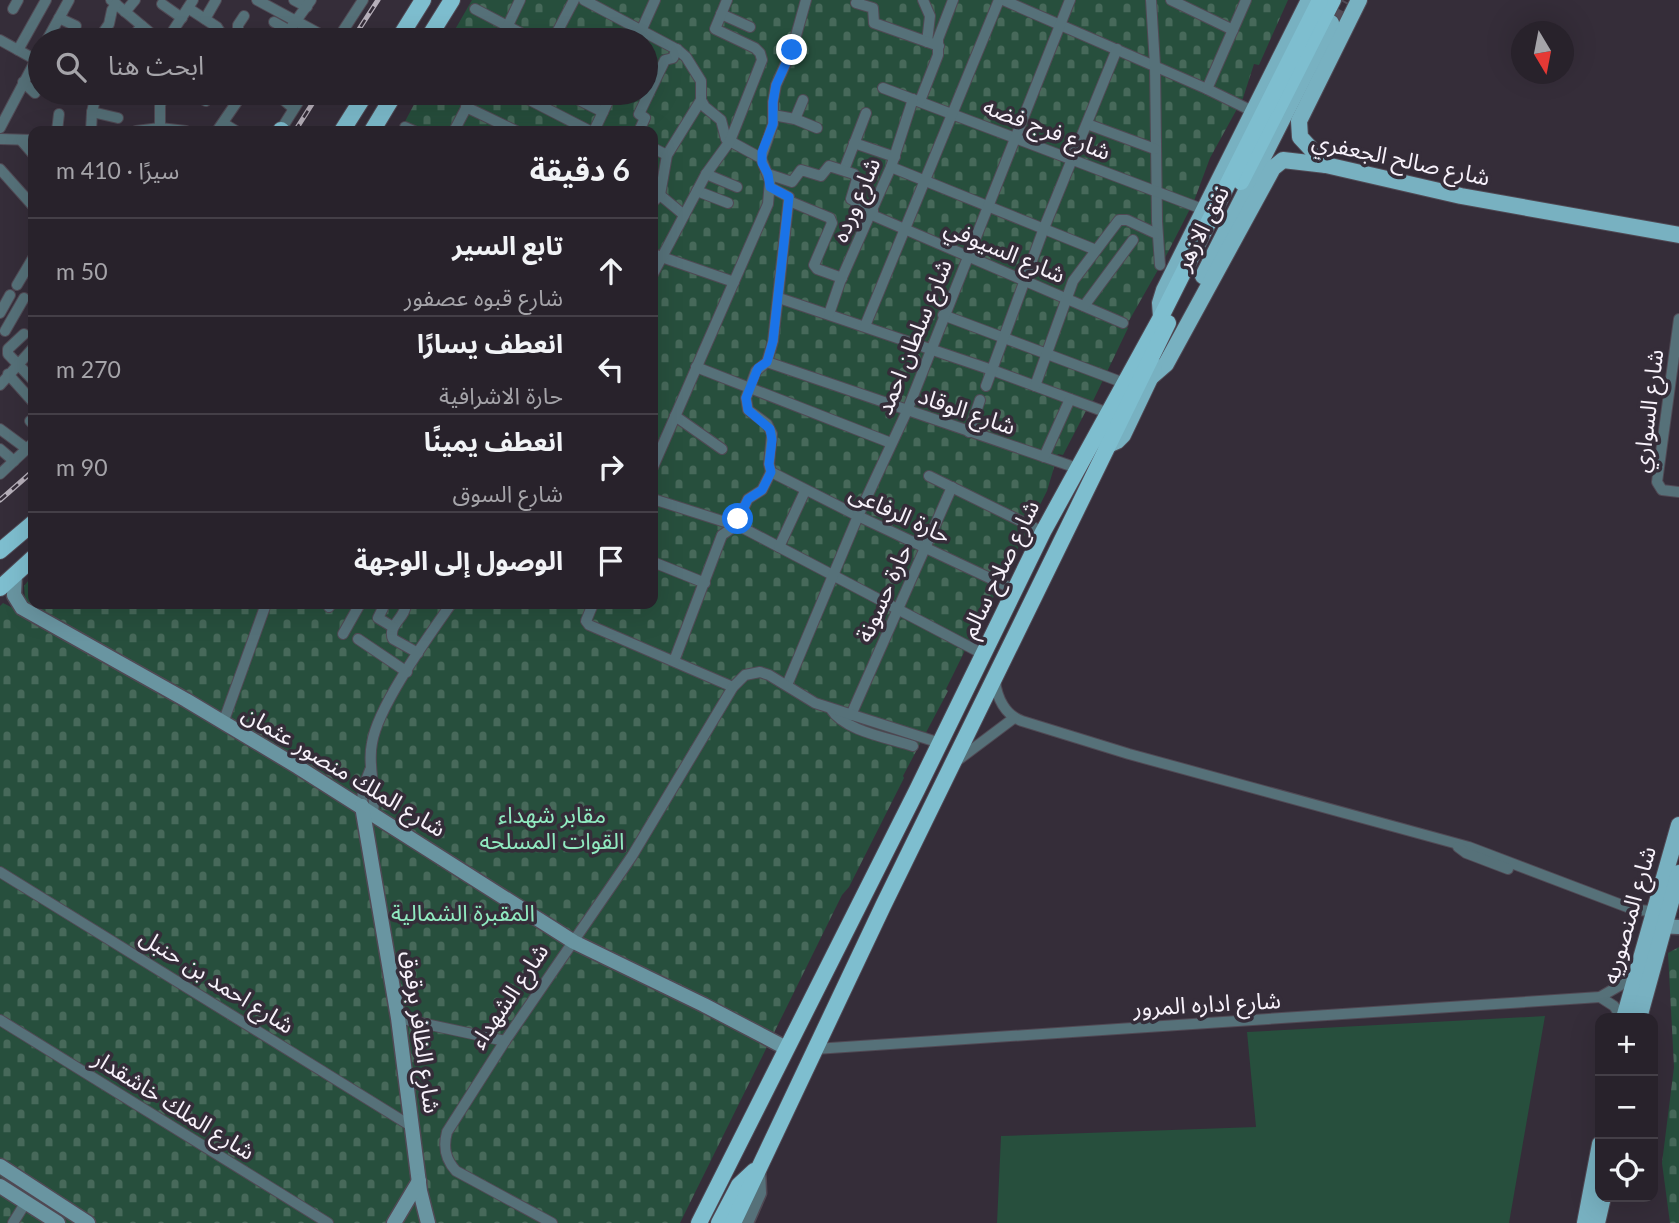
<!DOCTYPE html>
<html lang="ar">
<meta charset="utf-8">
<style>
:root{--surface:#28222b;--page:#302a33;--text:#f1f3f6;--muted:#a5a4a9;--line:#443f47}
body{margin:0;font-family:Lato,"Noto Sans Arabic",sans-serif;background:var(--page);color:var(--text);direction:rtl}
.controls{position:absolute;right:21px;bottom:21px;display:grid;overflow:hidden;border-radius:14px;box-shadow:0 7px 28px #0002}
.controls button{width:63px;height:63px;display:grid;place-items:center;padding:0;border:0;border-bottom:2px solid var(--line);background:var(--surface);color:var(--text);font:35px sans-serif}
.compass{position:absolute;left:1511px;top:21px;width:63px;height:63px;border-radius:50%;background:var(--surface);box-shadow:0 7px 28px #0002;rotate:170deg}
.stop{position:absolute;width:21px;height:21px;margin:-16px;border:5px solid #1a73e8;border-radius:50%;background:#fff}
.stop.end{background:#1a73e8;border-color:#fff;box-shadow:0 2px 7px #0008}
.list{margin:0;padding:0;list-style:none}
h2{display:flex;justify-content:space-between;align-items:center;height:91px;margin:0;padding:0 28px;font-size:30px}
h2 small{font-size:23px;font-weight:400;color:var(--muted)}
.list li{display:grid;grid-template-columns:46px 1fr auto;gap:21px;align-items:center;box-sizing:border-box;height:98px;padding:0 28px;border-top:2px solid var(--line)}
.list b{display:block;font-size:26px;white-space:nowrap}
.list p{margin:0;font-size:23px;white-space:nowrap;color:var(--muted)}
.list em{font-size:23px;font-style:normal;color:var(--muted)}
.icon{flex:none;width:38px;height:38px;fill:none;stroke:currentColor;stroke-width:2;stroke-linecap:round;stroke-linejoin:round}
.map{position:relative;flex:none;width:1679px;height:1223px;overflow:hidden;direction:ltr}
.search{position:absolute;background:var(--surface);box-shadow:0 7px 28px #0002;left:28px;top:28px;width:630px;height:77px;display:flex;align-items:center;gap:18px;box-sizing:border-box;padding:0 24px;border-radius:38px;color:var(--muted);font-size:26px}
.panel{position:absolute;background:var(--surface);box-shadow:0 7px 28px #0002;left:28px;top:126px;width:630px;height:483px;border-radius:14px;direction:rtl}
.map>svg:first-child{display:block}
.cemetery{fill:url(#cemetery-stones)}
.garden{fill:#274f3d}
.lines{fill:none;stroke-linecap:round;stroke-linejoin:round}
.primary-tunnel{stroke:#524b56;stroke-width:16;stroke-dasharray:16 8;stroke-linecap:butt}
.minor-casing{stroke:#504954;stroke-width:12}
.tertiary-casing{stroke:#504954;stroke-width:15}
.secondary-casing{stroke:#504954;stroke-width:17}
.primary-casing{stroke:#504954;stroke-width:18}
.trunk-casing{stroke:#504954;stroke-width:18}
.minor{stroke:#567179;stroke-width:10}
.tertiary{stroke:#567179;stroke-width:12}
.secondary{stroke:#6995a1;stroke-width:14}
.primary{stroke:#78b1c1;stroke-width:16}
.trunk{stroke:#7ebecf;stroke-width:16}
.rail-casing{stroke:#b7b0ba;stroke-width:5}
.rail{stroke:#352d39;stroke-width:2.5;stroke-dasharray:8;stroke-linecap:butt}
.route{stroke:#1a73e8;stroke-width:9}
.labels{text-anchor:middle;stroke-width:7;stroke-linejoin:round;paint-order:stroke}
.street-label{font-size:23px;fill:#f8f2fb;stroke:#352d39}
.park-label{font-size:23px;fill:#90eac0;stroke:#352d39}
</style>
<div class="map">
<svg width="1679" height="1223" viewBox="0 0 1679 1223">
<defs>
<pattern id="cemetery-stones" width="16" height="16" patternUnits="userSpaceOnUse" patternTransform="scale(1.75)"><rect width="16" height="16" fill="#274f3d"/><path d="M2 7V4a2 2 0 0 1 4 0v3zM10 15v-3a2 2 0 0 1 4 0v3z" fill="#47695a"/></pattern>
</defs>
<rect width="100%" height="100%" fill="#352d39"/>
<!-- cemetery -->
<g class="cemetery">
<path d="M472 0H1288L1259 65 1254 64 1243 98 1210 158 1194 201 1167 254 1126 326 1128 328 1092 403H1090L1063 455 1058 454 1047 491 986 612H984L946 689 948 691 903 776 904 778 849 887 842 895 680 1223H0V606L3 603 13 608 25 597 24 586 33 575V604H653V131H400L420 93H646V40H449Z"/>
<path d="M1679 947V1223H1670L1662 1163 1674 1067 1668 953Z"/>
</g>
<!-- garden -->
<path class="garden" d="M1545 1016 1509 1223H997L1001 1136 1256 1127 1247 1032Z"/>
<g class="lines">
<!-- primary-tunnel -->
<path class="primary-tunnel" d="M1331 23 1343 0"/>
<!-- minor casing -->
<g class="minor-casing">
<g id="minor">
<path d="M111 0 159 40"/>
<path d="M257 0 331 40"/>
<path d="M294 0 307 7"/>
<path d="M584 0 678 50 686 57 701 81V100L705 107 721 120 726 139 761 158"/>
<path d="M923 0 930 16 927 42"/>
<path d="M1003 0 1207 89 1246 108"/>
<path d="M1151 0 1155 65 1157 221 1160 265"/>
<path d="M1171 0 1233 30"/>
<path d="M856 3 873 8 874 23 939 46"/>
<path d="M162 4 182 18"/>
<path d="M188 8 217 27 225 40"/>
<path d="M13 9 18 0"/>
<path d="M475 9 534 40"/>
<path d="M125 12 135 0"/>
<path d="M721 14 750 27"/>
<path d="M244 16 238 25V31L249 40"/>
<path d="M59 18 76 26"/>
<path d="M205 19 216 0"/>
<path d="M274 22 290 31"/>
<path d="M0 40 36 60"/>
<path d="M47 40 69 0"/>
<path d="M98 40 109 24 112 10 116 4"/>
<path d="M133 40 132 37 142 26"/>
<path d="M167 40 193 0"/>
<path d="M282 40 311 0"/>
<path d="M337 40 363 0"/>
<path d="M501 40 520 0"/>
<path d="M553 40 574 0"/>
<path d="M637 40 655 0"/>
<path d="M18 50 46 0"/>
<path d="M23 82 35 93"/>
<path d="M883 88 1197 207"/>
<path d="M1207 89 1246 0"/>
<path d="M191 93 206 101"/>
<path d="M222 93 235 104"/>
<path d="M275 93 293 108"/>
<path d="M516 93 590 131"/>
<path d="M565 93 603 112"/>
<path d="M920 101 938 55V39L953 0"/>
<path d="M466 107 516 131"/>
<path d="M92 112 118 118"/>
<path d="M773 115 795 119 817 128"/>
<path d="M795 119 803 100"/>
<path d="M223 123 236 131"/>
<path d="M1087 124 1155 149"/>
<path d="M405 127 414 131"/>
<path d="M0 128 40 52"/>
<path d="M160 128V106L163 93"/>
<path d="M57 131 59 114"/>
<path d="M91 131 92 112 96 95"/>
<path d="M136 131 160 128 186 131"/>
<path d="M217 131 243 93"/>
<path d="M280 131 304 93"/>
<path d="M454 131 474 93"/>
<path d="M594 131 612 93"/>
<path d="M639 131 645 118 639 114 665 60 673 58 677 49"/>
<path d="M0 139 33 140"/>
<path d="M21 140 33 154"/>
<path d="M854 143 895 157"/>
<path d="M653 148 667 155"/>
<path d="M761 158 773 124V102L776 85 792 50 806 0"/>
<path d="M891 167 1096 250"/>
<path d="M0 169 33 206"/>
<path d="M844 170 866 113"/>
<path d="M706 174 737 187"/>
<path d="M768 174 792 182 801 170 821 176 829 166 854 174 857 179 851 199 873 211"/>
<path d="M770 187 789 197 773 341 767 362 756 371 746 398 748 410 767 424 772 434 769 464 771 472"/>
<path d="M697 191 728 203"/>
<path d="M660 195 684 215"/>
<path d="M789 201 830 218 832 223 814 265 817 269 842 278"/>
<path d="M653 202 660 195 667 155 701 100"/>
<path d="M872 215 1123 323"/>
<path d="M653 254 734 282"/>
<path d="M653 274 706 174 730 141 762 60 760 53 755 48 715 29 727 0"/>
<path d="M17 285 33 258"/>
<path d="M779 298 992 370 1108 413"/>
<path d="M1084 306 1133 240"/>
<path d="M0 313 10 295"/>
<path d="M829 314 840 282 891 167 913 99"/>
<path d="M943 315 1124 383"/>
<path d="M1679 319 1657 482 1662 490 1679 492"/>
<path d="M865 326 999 0"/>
<path d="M5 331 24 298"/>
<path d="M24 334 8 349V354L32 379"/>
<path d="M767 362 1077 468"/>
<path d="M696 367 891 443"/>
<path d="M8 374 33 402"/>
<path d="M0 385 33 348"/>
<path d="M986 386 1044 228 1117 49"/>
<path d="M1035 386 1073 281 1119 220H1127L1157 234"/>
<path d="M675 416 722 449"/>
<path d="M30 421 33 424"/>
<path d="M0 429 27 449"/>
<path d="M969 432 980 400"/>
<path d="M0 449 14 461"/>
<path d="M1044 457 1070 399"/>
<path d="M653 467 768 204 770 181 761 158"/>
<path d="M771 472 858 516 1015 590"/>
<path d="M0 474 33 443"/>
<path d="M929 476 1043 532"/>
<path d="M653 499 741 527 983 654"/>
<path d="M779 547 805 491"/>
<path d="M653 562 705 583"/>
<path d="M406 604C406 617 387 626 393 639L418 653"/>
<path d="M593 604 586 621 589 625 733 687"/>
<path d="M329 607 331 604"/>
<path d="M383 608 378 618 393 627"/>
<path d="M343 634 360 604"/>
<path d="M358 639 407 672"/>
<path d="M674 661 722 535 735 526 748 499 762 490 771 472"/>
<path d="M995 681C997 698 1005 715 1022 721L1129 754 1469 847 1635 910 1654 911"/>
<path d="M787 685 858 516 907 411 1070 0"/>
<path d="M831 709C844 731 889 738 913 746"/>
<path d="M851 715 952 487"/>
<path d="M223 723 266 604"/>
<path d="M958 760 1014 718"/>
<path d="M362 806 363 788 370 770"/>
<path d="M373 812C377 789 367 767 372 743 378 706 428 637 451 604"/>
<path d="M1458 847 1466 853 1508 869"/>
<path d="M0 872 411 1126"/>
<path d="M1600 997 1614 1006 1622 1018"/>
<path d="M398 1018 505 1041"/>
<path d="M0 1020 328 1223"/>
<path d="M815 1049 1600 997 1619 986 1635 973"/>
<path d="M13 1223 26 1202"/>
<path d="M552 1223 456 1171C445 1159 443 1147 447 1132L505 1041 632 856 733 687 745 675 760 672 769 675 815 703 940 743"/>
</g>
</g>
<!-- tertiary casing -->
<g class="tertiary-casing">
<path id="tertiary" d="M747 1223 760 1193 759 1168"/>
</g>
<!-- secondary casing -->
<g class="secondary-casing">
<g id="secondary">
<path d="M15 575 14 595 22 608 186 700 298 767 574 942 704 1005 786 1048"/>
<path d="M362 806 398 1018 420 1191 428 1223"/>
<path d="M1655 926 1679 927"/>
<path d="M0 1166 88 1223"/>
<path d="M0 1186 58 1223"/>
<path d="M394 1223 419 1181"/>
</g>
</g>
<!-- primary casing -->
<g class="primary-casing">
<g id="primary">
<path d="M1326 165 1300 137 1299 121 1359 0"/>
<path d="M1203 276 1331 23"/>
<path d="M1161 317 1160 303 1164 290 1309 0"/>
<path d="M1151 377 1166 364 1273 168 1283 160 1326 165 1461 196 1679 235"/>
<path d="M1106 446 1117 441 1123 435 1154 370"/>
<path d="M1624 1018 1679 825"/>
<path d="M1639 1018 1679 873"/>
<path d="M1585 1223 1600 1144"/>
<path d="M1597 1223 1603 1197"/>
</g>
</g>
<!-- trunk casing -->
<g class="trunk-casing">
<g id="trunk">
<path d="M398 40 423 0"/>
<path d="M427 40 452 0"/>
<path d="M281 130 282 131"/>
<path d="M342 131 366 93"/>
<path d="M372 131 395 93"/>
<path d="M1241 182 1333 0"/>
<path d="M0 551 33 523"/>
<path d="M0 588 33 558"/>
<path d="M699 1223 917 790 1043 532 1161 317 1320 0"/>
<path d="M719 1223 739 1185 754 1171"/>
<path d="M733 1223 883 906 1168 323"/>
</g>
</g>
<!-- minor -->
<use href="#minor" class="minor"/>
<!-- tertiary -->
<use href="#tertiary" class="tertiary"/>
<!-- secondary -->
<use href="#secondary" class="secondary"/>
<!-- primary -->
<use href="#primary" class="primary"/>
<!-- trunk -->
<use href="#trunk" class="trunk"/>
<!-- rail casing -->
<g class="rail-casing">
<g id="rail">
<path d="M352 40 378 0"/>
<path d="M295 131 319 93"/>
<path d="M0 500 33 471"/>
</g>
</g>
<!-- rail -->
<use href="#rail" class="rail"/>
</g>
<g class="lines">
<!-- route -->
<path class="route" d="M738 519 748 499 762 490 771 472 769 464 772 440 770 429 748 410 746 398 758 368 767 362 773 341 789 197 770 187 768 174 762 163V152L773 124V102L776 85 792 50"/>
</g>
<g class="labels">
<!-- street labels -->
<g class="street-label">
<text transform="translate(1047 129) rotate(21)" y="8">شارع فرج فضه</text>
<text transform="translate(1401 159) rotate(12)" y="8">شارع صالح الجعفري</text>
<text transform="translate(856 200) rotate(-67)" y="8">شارع ورده</text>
<text transform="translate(1202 228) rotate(-63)" y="8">نفق الازهر</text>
<text transform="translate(1005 251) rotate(23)" y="8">شارع السيوفي</text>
<text transform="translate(914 337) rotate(-68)" y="8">شارع سلطان احمد</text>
<text transform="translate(967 411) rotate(19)" y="8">شارع الوقاد</text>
<text transform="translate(1648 411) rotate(-83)" y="8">شارع السواري</text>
<text transform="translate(900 514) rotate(25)" y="8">حارة الرفاعى</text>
<text transform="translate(1000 569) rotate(-64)" y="8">شارع صلاح سالم</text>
<text transform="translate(884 593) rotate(-66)" y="8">حارة حسونة</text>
<text transform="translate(344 771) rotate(31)" y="8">شارع الملك منصور عثمان</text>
<text transform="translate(1629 915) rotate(-74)" y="8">شارع المنصوريه</text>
<text transform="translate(217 981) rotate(32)" y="8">شارع احمد بن حنبل</text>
<text transform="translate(509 996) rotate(-56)" y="8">شارع الشهداء</text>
<text transform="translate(1207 1004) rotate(-3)" y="8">شارع اداره المرور</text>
<text transform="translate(421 1032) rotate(82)" y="8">شارع الظافر برقوق</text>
<text transform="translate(174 1105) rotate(32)" y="8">شارع الملك خاشقدار</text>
</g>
<!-- park labels -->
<g class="park-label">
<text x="552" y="823">مقابر شهداء<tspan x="552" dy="26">القوات المسلحه</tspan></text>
<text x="463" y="921">المقبرة الشمالية</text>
</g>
</g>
</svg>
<div class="controls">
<button>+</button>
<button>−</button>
<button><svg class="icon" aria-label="locate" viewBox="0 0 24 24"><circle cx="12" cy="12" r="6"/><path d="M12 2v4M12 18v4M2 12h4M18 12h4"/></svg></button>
</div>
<svg class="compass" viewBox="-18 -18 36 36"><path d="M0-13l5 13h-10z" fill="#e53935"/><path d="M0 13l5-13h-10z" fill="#a5a4a9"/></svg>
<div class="stop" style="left:738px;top:519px"></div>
<div class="stop end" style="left:792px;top:50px"></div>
<div class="search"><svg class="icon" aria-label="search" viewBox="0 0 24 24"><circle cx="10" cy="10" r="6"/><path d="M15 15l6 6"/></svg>ابحث هنا</div>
<section class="panel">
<h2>6 دقيقة<small>سيرًا · 410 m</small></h2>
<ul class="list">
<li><svg class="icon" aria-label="ahead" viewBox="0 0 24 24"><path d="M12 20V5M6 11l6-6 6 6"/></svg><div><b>تابع السير</b><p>شارع قبوه عصفور</p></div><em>50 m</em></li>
<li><svg class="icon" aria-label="left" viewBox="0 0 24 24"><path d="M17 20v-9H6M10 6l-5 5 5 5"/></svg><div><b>انعطف يسارًا</b><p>حارة الاشرافية</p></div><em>270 m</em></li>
<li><svg class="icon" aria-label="right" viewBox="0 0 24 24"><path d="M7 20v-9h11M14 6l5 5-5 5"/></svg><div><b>انعطف يمينًا</b><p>شارع السوق</p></div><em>90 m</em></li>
<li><svg class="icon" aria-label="arrive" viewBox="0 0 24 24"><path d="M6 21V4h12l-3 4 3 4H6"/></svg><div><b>الوصول إلى الوجهة</b></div></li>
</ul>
</section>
</div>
